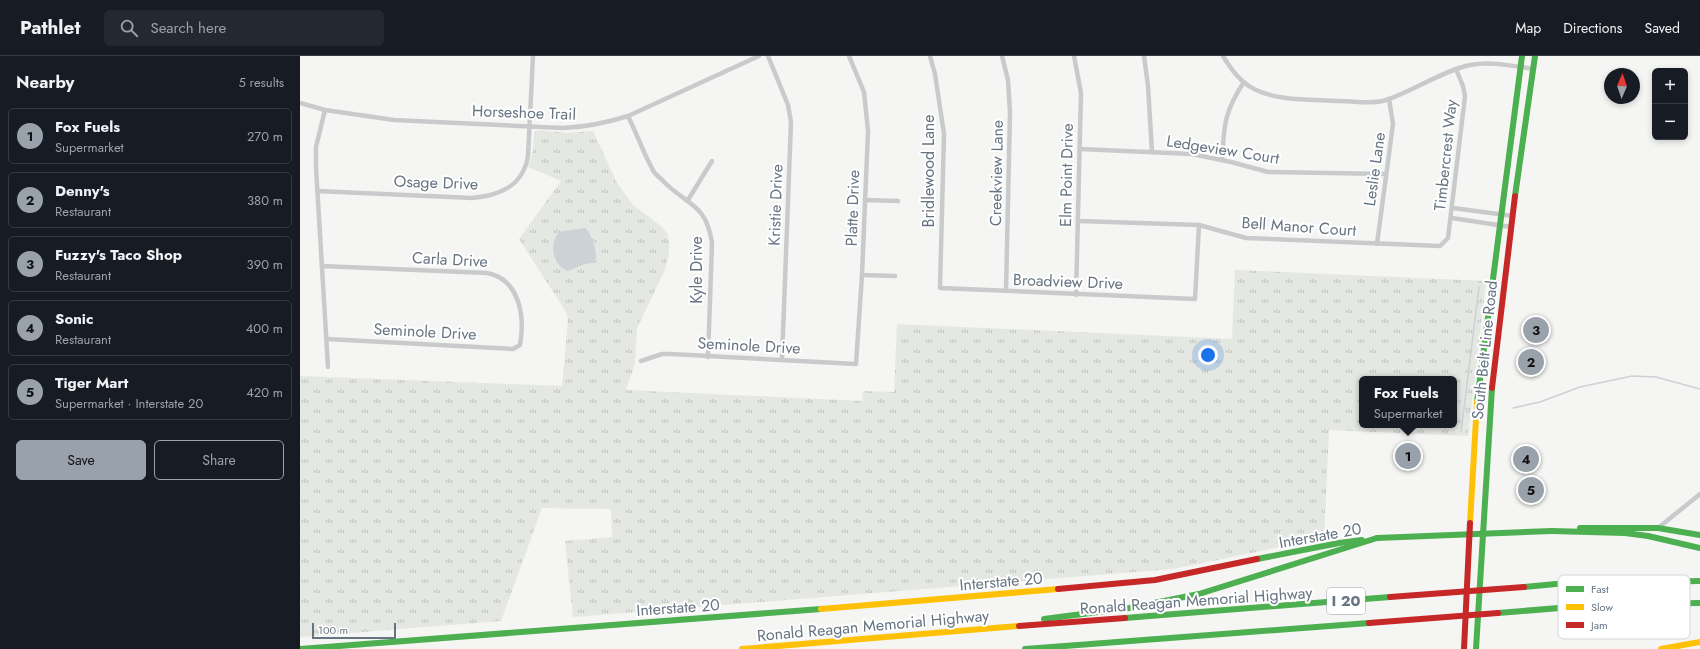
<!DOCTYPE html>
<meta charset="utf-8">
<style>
:root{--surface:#171b24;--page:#242831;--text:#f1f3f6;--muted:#9ea1a6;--line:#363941;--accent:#99a1aa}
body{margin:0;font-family:Jost,sans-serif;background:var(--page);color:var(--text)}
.controls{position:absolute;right:12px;top:12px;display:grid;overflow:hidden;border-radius:6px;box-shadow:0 2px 6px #0003}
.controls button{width:36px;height:36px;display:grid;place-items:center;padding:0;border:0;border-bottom:1px solid var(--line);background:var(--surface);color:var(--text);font:20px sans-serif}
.compass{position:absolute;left:1304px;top:12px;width:36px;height:36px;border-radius:50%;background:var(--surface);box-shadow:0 2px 6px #0003;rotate:2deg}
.scale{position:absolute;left:12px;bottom:10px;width:84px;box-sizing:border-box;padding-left:4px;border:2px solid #677482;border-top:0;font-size:11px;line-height:14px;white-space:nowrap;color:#677482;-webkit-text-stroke:3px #fff;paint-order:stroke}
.you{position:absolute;left:908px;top:299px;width:14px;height:14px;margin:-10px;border:3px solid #fff;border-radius:50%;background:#1a73e8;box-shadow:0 0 0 6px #1a73e833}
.badge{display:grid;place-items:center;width:26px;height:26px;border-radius:50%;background:var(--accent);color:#111;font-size:13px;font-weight:700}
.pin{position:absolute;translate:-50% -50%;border:2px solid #fff;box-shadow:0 1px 4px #0006}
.popup{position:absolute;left:1059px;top:320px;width:98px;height:52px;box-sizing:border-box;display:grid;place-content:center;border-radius:6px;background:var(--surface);filter:drop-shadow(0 1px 3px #0005);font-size:13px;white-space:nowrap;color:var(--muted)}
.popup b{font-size:15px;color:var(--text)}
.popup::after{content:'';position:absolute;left:50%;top:100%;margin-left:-8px;border:8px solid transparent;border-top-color:var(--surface)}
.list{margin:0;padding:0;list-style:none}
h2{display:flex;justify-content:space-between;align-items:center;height:52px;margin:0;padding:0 16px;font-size:17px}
h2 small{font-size:13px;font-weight:400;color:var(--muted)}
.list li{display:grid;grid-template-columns:26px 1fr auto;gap:12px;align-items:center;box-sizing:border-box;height:56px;margin:0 8px 8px;padding:0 8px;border:1px solid var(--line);border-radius:6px}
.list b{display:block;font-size:15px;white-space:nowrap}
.list p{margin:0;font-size:13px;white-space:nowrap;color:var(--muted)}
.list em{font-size:13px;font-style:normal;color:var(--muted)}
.actions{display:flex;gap:8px;padding:12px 16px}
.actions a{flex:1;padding:9px 0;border:1px solid var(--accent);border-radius:6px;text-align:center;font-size:14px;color:var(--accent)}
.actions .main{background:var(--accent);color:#111}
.icon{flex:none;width:22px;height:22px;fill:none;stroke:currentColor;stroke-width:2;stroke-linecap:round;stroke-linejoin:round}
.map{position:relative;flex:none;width:1400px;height:593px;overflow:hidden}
header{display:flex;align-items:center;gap:24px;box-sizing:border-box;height:56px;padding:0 20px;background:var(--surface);border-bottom:1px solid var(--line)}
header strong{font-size:19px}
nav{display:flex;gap:22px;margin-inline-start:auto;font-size:14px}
.search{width:280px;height:36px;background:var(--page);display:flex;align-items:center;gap:10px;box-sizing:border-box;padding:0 14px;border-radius:6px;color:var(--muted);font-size:15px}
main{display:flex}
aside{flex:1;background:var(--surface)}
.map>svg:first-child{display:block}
.grass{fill:url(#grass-tufts);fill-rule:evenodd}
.water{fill:#ccd2d5}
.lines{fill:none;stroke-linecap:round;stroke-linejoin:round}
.stream{stroke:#ccd2d5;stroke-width:1.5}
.street{stroke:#c9cacb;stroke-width:4.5}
.fast{stroke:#4caf50;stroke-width:6}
.slow{stroke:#ffc107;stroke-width:6}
.jam{stroke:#c62828;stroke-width:6}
.labels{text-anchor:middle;stroke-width:4;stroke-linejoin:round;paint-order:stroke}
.shield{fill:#fff;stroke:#959ea8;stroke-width:1}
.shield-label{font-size:15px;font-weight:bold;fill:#677482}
.street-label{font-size:16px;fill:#677482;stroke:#fff}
.key{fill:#fff;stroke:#d1d5da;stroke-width:1}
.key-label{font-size:11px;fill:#677482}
</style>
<header>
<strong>Pathlet</strong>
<div class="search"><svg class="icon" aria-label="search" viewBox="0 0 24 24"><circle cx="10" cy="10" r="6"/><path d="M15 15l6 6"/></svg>Search here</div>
<nav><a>Map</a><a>Directions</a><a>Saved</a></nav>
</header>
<main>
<aside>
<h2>Nearby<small>5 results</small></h2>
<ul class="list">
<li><span class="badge">1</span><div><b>Fox Fuels</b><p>Supermarket</p></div><em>270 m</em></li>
<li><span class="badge">2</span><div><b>Denny's</b><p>Restaurant</p></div><em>380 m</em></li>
<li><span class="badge">3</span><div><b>Fuzzy's Taco Shop</b><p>Restaurant</p></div><em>390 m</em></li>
<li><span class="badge">4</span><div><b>Sonic</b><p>Restaurant</p></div><em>400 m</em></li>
<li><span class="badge">5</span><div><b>Tiger Mart</b><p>Supermarket · Interstate 20</p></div><em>420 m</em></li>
</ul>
<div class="actions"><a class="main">Save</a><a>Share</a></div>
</aside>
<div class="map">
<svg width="1400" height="593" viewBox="0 0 1400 593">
<defs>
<pattern id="grass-tufts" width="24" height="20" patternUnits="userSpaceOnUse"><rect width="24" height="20" fill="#e4e7e2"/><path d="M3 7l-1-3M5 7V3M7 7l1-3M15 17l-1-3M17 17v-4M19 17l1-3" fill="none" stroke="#bdc0bd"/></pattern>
</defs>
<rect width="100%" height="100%" fill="#f5f5f4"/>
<!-- grass -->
<path class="grass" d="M238 74 267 77 293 75 317 127 333 149 361 170 367 177 369 186V199L364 216 337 272 335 307 326 334 562 345 563 335 594 336 597 268 932 283 935 214 1186 225 1168 380 1029 374 1024 482 873 513 273 561 265 485 312 481 311 453 242 452 201 565 0 581V320L262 330 268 264 266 256 219 183 261 125 228 111 233 95 234 77ZM1062 323H1154V369H1062Z"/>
<!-- water -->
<path class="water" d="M285 172C290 175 297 195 296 201 296 203 294 205 293 207L285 208 268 215C252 209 249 188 259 176Z"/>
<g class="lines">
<!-- stream -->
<g class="stream">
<path d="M1164 352 1179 231"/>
<path d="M1213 352 1240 346 1280 331 1332 320 1356 321 1400 333"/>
<path d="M1161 376 1164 352 1170 353"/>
</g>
<!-- street -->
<g class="street">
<path d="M468 0 488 49 491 66 482 303"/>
<path d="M630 0 635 18 644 78 640 232 895 243 899 169"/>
<path d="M702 0 708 24 710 56 706 235"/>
<path d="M774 0 781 37 776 239"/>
<path d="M844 0 848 30 852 96"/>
<path d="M923 0C931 13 940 26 954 33 980 46 1012 43 1041 45 1054 45 1070 48 1083 45 1113 36 1139 16 1170 9 1191 5 1213 10 1234 13"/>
<path d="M0 47 25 54 94 64 263 72C286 71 306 67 328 60L459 0"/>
<path d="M25 54 16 91V112L28 311"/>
<path d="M328 60C337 78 344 99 354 116 357 120 362 123 365 127 389 150 406 148 412 187L408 301"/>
<path d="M780 93 892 98 931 106 968 116 1086 118"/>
<path d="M922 104C924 70 924 56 944 26"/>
<path d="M17 135 172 142C200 140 223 130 228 100L233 0"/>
<path d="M388 144 412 105"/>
<path d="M565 144 598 145"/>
<path d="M1153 152 1213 160"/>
<path d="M1152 162 1211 171"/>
<path d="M779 165 899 169 946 182 1140 190 1148 182 1165 40 1163 30 1156 13"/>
<path d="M1077 188 1093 68 1089 43"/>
<path d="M22 210 187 217C220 223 225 261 220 289L213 293 27 283"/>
<path d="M562 219 595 220"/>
<path d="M341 305 362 298H371L556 308 562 219 568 75 564 36 549 0"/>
<path d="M1358 472 1400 438"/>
</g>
<!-- fast -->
<g class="fast">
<path d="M1215 140 1235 0"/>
<path d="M1177 346 1222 0"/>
<path d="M1280 472H1358L1400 479"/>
<path d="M1252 475 1325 477 1348 480 1400 492"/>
<path d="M1077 482 1252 475"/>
<path d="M957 503 1039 487 1062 484"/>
<path d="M1224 531 1256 528 1400 525"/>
<path d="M1198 557 1296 549 1400 547"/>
<path d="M825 562 1090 541"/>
<path d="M744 563 829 552 899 538 1077 482"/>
<path d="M0 593 521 553"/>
<path d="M725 593 1069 567"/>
<path d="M1176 593 1192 332"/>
</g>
<!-- slow -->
<g class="slow">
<path d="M1170 467 1177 346"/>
<path d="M521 553 758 533"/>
<path d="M442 593 719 570"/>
<path d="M1361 593 1400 586"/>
</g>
<!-- jam -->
<g class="jam">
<path d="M1192 332 1215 140"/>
<path d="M758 533 855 524 957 503"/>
<path d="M1090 541 1224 531"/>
<path d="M1069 567 1198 557"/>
<path d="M719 570 825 562"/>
<path d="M1164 593 1170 467"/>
</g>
</g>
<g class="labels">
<!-- shield labels -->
<rect class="shield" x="1027" y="532" width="38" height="26" rx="3"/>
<g class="shield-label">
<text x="1046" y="550">I 20</text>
</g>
<!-- street labels -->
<g class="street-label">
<text transform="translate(224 56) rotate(2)" y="6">Horseshoe Trail</text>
<text transform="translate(923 93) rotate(9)" y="6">Ledgeview Court</text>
<text transform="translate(1145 99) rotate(-84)" y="6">Timbercrest Way</text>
<text transform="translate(1074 113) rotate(-82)" y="6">Leslie Lane</text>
<text transform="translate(628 115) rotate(-90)" y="6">Bridlewood Lane</text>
<text transform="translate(696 117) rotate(-89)" y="6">Creekview Lane</text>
<text transform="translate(766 119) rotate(-89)" y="6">Elm Point Drive</text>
<text transform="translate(136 126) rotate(2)" y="6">Osage Drive</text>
<text transform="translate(475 149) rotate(-88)" y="6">Kristie Drive</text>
<text transform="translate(552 152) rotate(-88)" y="6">Platte Drive</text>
<text transform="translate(999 170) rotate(4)" y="6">Bell Manor Court</text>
<text transform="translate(150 203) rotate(3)" y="6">Carla Drive</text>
<text transform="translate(396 214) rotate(-90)" y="6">Kyle Drive</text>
<text transform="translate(768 225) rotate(2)" y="6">Broadview Drive</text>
<text transform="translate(125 275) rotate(3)" y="6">Seminole Drive</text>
<text transform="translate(449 289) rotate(3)" y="6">Seminole Drive</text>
<text transform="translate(1184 294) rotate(-84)" y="6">South Belt Line Road</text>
<text transform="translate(1020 479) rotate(-10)" y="6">Interstate 20</text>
<text transform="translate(701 525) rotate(-5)" y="6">Interstate 20</text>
<text transform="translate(896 544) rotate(-4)" y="6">Ronald Reagan Memorial Highway</text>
<text transform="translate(378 551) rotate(-4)" y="6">Interstate 20</text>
<text transform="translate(573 569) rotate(-5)" y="6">Ronald Reagan Memorial Highway</text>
</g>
</g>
<!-- legend -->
<rect x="1258" y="519" width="132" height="64" rx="6" class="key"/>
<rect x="1266" y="530" width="18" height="6" fill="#4caf50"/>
<rect x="1266" y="548" width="18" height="6" fill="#ffc107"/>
<rect x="1266" y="566" width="18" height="6" fill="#c62828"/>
<g class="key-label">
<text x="1291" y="537">Fast</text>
<text x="1291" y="555">Slow</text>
<text x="1291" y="573">Jam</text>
</g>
</svg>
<div class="controls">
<button>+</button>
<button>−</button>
</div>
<svg class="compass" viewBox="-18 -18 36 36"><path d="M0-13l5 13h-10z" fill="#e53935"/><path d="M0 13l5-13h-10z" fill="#9ea1a6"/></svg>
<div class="scale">100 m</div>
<div class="you"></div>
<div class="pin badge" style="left:1108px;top:400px">1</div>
<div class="popup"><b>Fox Fuels</b>Supermarket</div>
<div class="pin badge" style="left:1231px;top:306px">2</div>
<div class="pin badge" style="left:1236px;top:274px">3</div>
<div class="pin badge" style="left:1226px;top:403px">4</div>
<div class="pin badge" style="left:1231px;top:434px">5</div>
</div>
</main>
